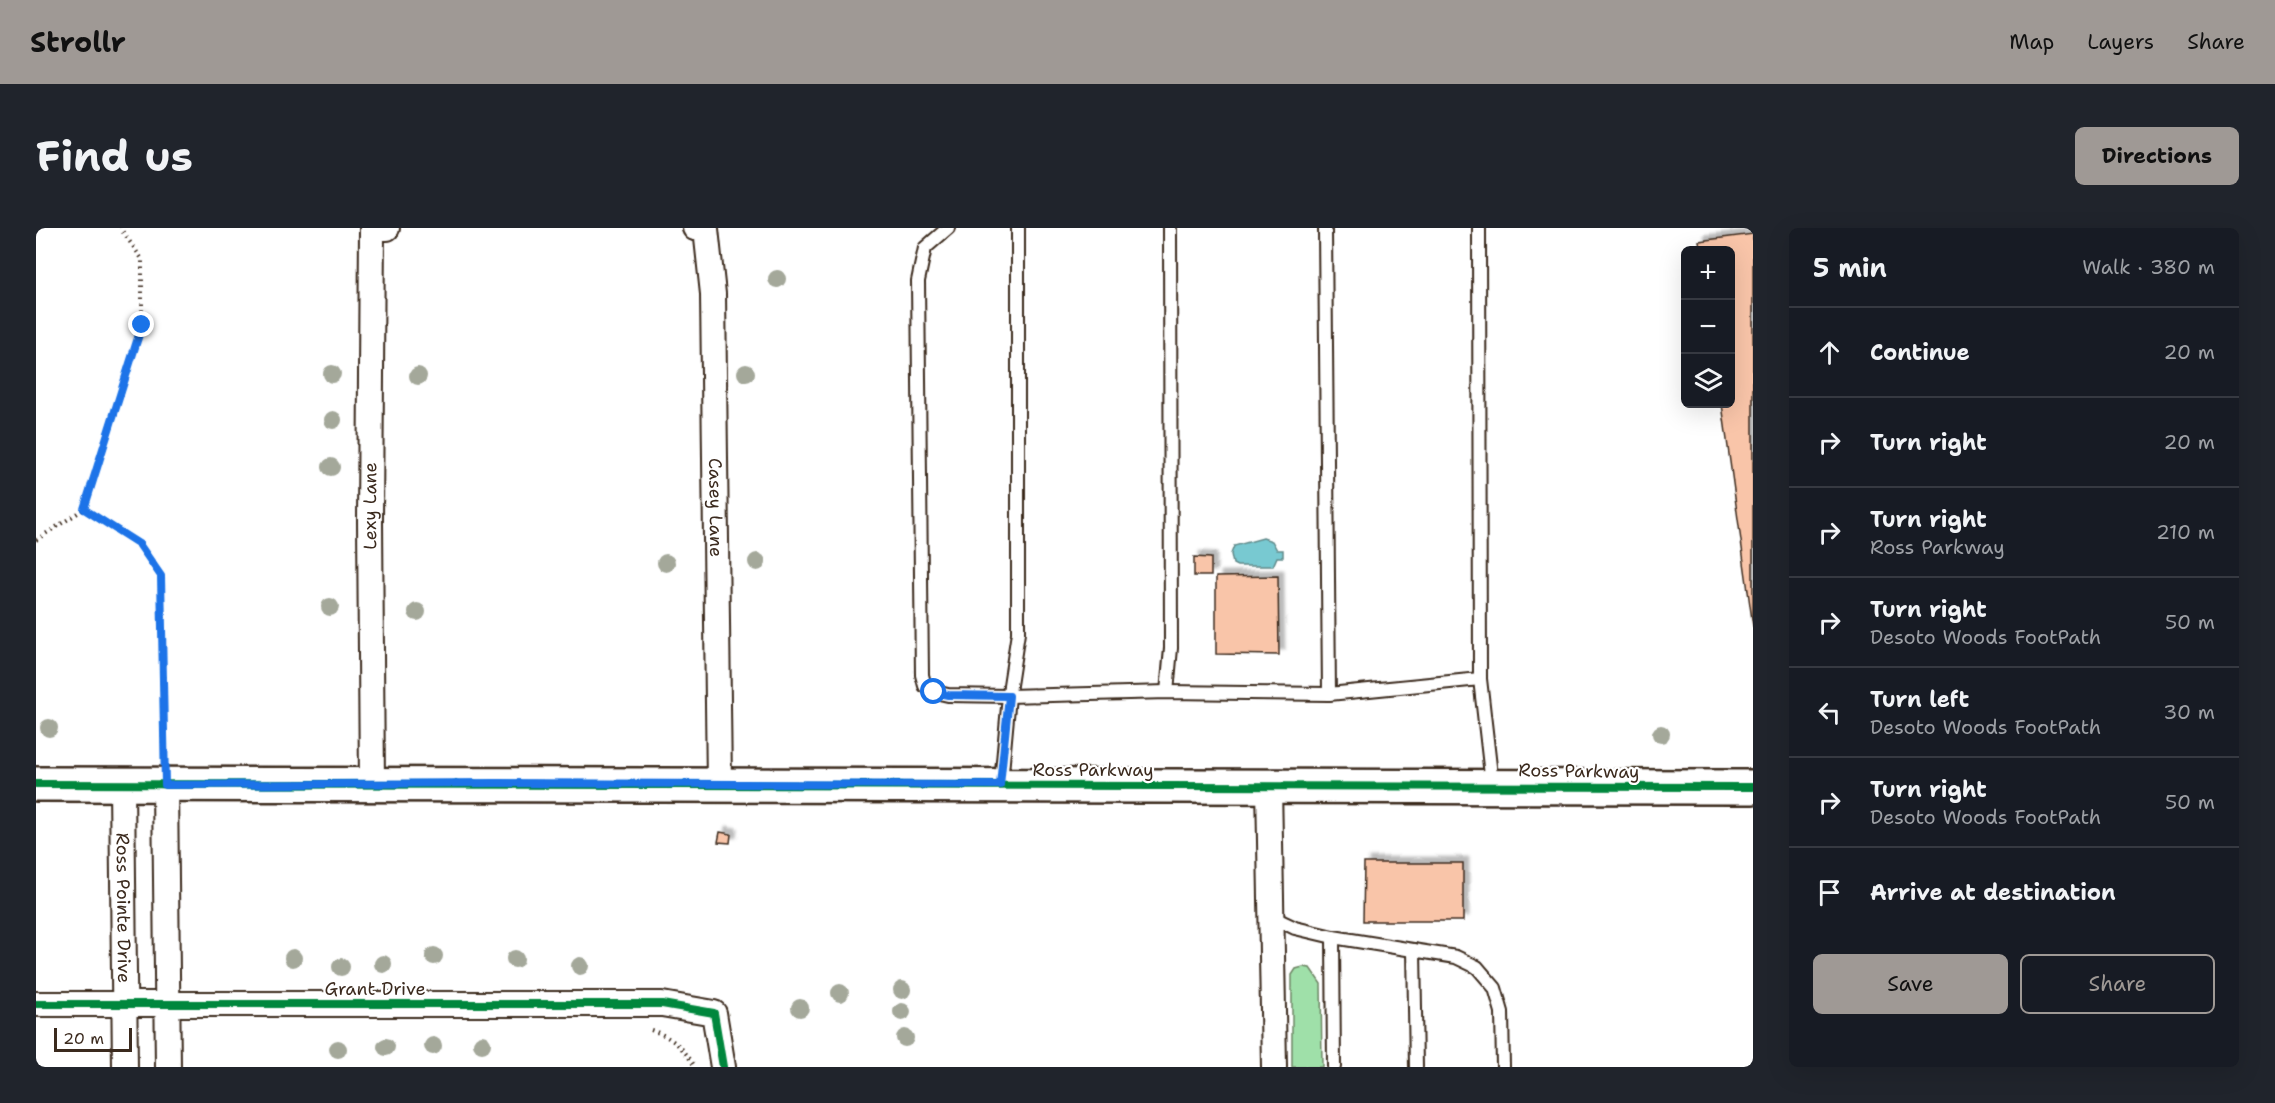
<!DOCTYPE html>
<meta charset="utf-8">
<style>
:root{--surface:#171b24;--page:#20242c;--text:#f1f3f6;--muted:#9ea1a6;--line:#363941;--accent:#9f9995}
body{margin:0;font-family:"Shantell Sans",sans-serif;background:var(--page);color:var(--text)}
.controls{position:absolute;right:18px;top:18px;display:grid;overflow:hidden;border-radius:9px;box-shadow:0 6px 24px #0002}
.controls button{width:54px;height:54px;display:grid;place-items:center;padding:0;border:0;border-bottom:2px solid var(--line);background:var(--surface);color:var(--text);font:30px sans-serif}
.scale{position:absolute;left:18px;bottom:15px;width:78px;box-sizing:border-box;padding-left:6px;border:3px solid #3b2a1e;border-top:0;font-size:16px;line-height:21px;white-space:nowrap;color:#3b2a1e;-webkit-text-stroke:4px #fff;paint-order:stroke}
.stop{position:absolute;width:18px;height:18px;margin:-14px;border:4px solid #1a73e8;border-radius:50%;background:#fff}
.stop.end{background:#1a73e8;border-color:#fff;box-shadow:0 2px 6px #0008}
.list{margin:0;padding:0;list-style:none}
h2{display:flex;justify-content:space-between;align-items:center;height:78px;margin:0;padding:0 24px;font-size:26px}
h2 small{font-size:20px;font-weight:400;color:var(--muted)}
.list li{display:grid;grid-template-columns:39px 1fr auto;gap:18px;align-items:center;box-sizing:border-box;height:90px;padding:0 24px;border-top:2px solid var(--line)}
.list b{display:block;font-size:22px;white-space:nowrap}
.list p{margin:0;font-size:20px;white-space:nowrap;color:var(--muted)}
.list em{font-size:20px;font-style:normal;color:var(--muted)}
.actions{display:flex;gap:12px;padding:18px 24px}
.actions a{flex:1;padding:14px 0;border:2px solid var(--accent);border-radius:9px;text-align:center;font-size:21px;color:var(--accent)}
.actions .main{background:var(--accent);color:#111}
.icon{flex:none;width:33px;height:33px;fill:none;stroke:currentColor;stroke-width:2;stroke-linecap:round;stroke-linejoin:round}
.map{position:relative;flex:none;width:1717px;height:839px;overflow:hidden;border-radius:9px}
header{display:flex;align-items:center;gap:36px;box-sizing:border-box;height:84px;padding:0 30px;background:var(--accent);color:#111}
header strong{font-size:28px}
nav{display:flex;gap:33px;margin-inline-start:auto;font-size:21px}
.intro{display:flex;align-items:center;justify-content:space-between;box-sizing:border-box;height:144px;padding:0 36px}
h1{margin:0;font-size:42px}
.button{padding:15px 27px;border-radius:9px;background:var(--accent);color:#111;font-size:21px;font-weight:700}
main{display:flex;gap:36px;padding:0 36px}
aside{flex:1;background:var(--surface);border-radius:9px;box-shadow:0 6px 24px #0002}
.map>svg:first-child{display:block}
.green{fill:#9fe0a9;stroke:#6d8564;stroke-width:1.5}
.water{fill:#78c9d1;stroke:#608989;stroke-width:1.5}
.building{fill:#f9c5a9;stroke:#3b2a1e;stroke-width:1.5;filter:url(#shadow)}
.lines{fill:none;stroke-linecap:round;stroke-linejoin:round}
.lane-casing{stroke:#3b2a1e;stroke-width:16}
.street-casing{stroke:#3b2a1e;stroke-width:28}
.secondary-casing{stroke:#3b2a1e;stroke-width:38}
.path{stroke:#3b2a1e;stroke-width:4;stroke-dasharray:1.5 4.5;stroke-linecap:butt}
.lane{stroke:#fff;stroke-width:12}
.street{stroke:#fff;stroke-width:24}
.secondary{stroke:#fff;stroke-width:33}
.cycleway-casing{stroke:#fff;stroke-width:11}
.cycleway{stroke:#00873e;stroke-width:8}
.tree{fill:#a4a89a}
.route{stroke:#1a73e8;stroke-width:8}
.labels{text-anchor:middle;stroke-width:4.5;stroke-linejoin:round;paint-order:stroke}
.street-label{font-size:18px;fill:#3b2a1e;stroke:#fff}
</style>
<header>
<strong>Strollr</strong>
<nav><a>Map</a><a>Layers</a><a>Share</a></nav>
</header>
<div class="intro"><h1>Find us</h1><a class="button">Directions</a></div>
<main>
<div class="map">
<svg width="1717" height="839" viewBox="0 0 1717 839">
<defs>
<filter id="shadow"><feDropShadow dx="5.5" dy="-5.5" stdDeviation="1.5" flood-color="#0004"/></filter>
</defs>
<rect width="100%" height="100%" fill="#fff"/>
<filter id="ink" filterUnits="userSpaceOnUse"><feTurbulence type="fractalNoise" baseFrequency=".0167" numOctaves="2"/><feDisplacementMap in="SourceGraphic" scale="12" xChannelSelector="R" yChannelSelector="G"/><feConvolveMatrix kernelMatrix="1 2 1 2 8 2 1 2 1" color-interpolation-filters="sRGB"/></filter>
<g filter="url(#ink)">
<!-- green -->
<path class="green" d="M1267 739 1274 740 1285 756 1286 839H1256V747L1260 741Z"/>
<!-- water -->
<path class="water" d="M1227 310 1236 313 1241 322H1247V329H1241L1237 338H1201L1197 336 1195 326 1198 318Z"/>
<!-- building -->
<g class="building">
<path d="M1717 6V399L1686 176H1694V22H1665L1663 13Z"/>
<path d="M1158 329 1175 330V348H1158Z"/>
<path d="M1242 348 1243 427 1180 426V349Z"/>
<path d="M684 604 695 606 694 615 682 614Z"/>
<path d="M1328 635H1427V693H1327Z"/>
</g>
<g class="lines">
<!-- lane casing -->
<g class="lane-casing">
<g id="lane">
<path d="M912 0 889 20 882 53 886 447 889 458 899 464 912 467 973 468 1131 464 1293 466 1444 451"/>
<path d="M1289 0 1293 466"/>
<path d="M1443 0 1444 451 1456 556"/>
<path d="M1131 464 1135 420 1134 0"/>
<path d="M965 555 974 457 982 405V0"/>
<path d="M1236 689 1259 700 1297 709 1420 729 1441 739 1459 760 1466 784 1467 839"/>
<path d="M1297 709 1298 839"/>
<path d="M1378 722 1380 839"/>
</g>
</g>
<!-- street casing -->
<g class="street-casing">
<g id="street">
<path id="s1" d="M659 0 670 1 677 66 683 557"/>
<path id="s2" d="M86 557 89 839"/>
<path d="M129 557 132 839"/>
<path id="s3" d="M336 557 334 293 336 0H351"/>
<path d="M1233 557 1238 839"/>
<path d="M0 776H626L678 785 687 839"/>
</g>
</g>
<!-- secondary casing -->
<g class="secondary-casing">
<path id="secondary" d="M0 556 1717 559"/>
</g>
<!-- path -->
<g class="path">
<path d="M48 281 103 316 125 348 128 529"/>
<path d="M0 312 48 281 106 97V31L84 0"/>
<path d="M615 802C636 809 648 820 659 839"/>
</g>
<!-- lane -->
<use href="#lane" class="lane"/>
<!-- street -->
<use href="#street" class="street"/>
<!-- secondary -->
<use href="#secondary" class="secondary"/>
<!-- cycleway casing -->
<g class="cycleway-casing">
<g id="cycleway">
<path d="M0 556 1717 559"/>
<path d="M0 776H626L678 785 687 839"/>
</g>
</g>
<!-- cycleway -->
<use href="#cycleway" class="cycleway"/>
</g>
<!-- trees -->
<g class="tree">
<circle cx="741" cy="51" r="9"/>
<circle cx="710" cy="145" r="9"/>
<circle cx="296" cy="146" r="9"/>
<circle cx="382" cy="148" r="9"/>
<circle cx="297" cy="192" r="9"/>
<circle cx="295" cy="239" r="9"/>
<circle cx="721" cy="334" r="9"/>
<circle cx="630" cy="335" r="9"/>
<circle cx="294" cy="379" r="9"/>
<circle cx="381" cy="384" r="9"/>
<circle cx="13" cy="500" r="9"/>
<circle cx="1625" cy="506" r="9"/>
<circle cx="398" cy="728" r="9"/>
<circle cx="257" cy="730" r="9"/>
<circle cx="479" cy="731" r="9"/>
<circle cx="347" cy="736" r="9"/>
<circle cx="544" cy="738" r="9"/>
<circle cx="305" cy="739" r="9"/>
<circle cx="866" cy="762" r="9"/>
<circle cx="804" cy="765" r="9"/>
<circle cx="764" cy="780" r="9"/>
<circle cx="866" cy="784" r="9"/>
<circle cx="869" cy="810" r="9"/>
<circle cx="446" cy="816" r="9"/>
<circle cx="397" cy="818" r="9"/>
<circle cx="350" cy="819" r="9"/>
<circle cx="302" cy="821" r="9"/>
</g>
</g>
<g class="lines" filter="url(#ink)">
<!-- route -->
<path class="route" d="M106 97 48 281 103 316 125 348 129 557 460 555 964 557 973 468 912 467 898 464"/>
</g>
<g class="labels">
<!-- street labels -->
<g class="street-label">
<text dy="6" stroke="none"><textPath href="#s3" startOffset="279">Lexy Lane</textPath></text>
<text dy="6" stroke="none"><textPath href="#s1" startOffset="290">Casey Lane</textPath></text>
<text x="1057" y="548">Ross Parkway</text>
<text transform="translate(1543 543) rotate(1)" y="6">Ross Parkway</text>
<text dy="6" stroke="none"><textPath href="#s2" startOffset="123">Ross Pointe Drive</textPath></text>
<text x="339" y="767">Grant Drive</text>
</g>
</g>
</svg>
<div class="controls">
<button>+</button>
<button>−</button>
<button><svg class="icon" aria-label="layers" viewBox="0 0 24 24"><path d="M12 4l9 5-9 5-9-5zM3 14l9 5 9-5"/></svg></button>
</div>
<div class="scale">20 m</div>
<div class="stop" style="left:898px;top:464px"></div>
<div class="stop end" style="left:106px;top:97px"></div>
</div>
<aside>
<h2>5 min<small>Walk · 380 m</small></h2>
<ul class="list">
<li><svg class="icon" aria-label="ahead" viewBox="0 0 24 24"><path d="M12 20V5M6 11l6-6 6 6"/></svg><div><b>Continue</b></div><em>20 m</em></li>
<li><svg class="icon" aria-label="right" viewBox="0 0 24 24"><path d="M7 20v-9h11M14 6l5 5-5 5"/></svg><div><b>Turn right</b></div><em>20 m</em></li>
<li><svg class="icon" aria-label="right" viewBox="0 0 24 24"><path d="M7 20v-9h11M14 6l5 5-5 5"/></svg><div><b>Turn right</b><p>Ross Parkway</p></div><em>210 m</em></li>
<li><svg class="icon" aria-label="right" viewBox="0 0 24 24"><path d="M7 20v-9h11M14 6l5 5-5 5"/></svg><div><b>Turn right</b><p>Desoto Woods FootPath</p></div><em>50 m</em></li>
<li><svg class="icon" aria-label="left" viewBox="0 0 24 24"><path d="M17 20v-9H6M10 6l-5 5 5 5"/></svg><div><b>Turn left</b><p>Desoto Woods FootPath</p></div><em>30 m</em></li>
<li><svg class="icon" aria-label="right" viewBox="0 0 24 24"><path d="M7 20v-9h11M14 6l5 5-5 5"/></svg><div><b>Turn right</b><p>Desoto Woods FootPath</p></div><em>50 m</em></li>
<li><svg class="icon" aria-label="arrive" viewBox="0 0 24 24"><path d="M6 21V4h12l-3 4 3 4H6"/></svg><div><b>Arrive at destination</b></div></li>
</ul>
<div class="actions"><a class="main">Save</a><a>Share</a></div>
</aside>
</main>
